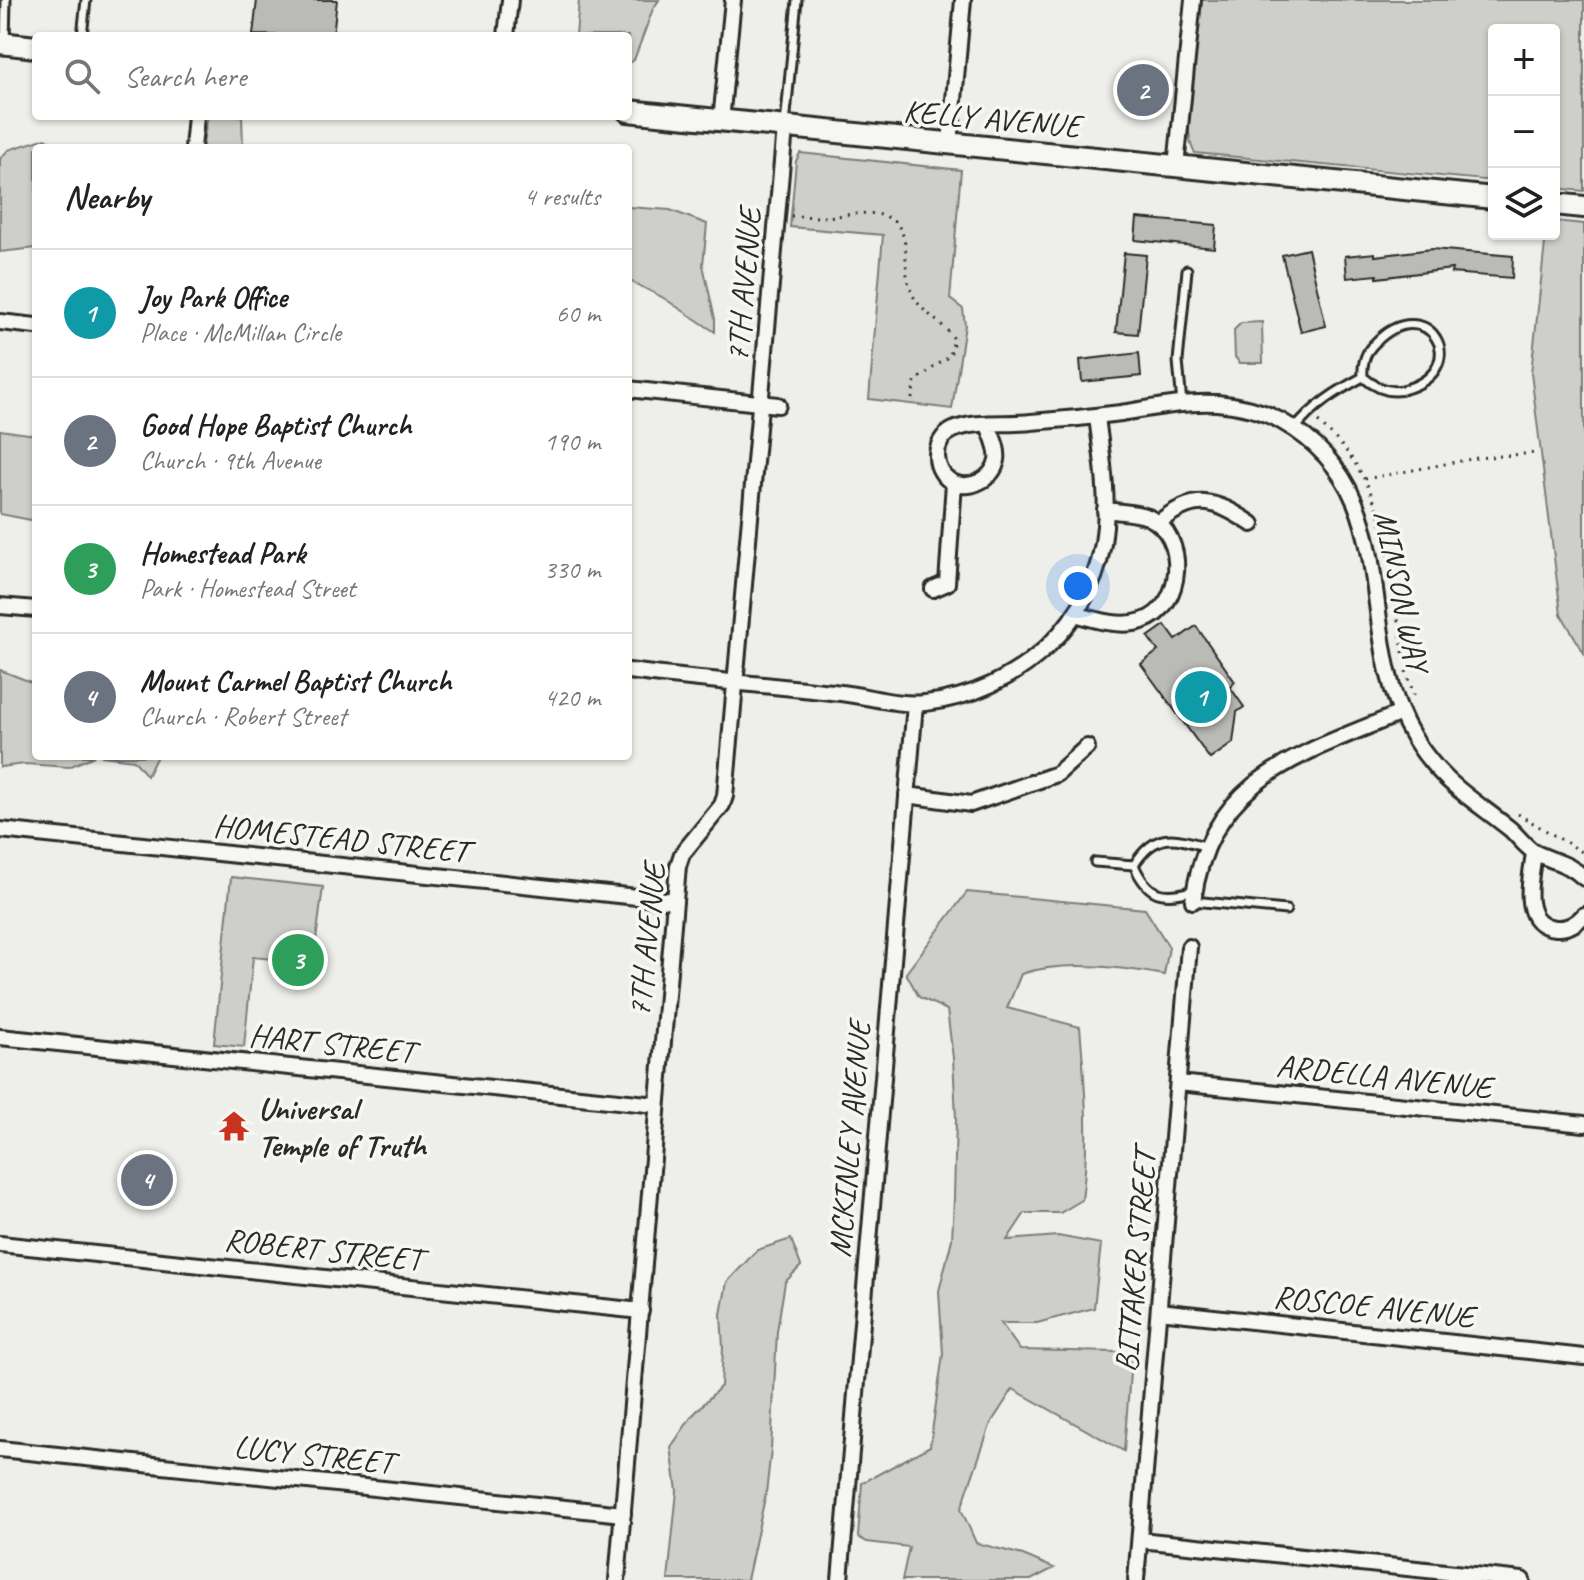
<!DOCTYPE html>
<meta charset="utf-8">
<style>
:root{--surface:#fff;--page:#f2f2f2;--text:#222;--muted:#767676;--line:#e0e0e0;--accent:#ea580c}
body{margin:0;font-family:Caveat,sans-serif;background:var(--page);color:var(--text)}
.controls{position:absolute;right:24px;top:24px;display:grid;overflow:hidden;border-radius:8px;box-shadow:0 2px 6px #0004}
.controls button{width:72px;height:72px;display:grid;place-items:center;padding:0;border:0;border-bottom:2px solid var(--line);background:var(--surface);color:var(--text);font:40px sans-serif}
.you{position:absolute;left:1078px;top:586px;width:28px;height:28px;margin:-20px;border:6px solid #fff;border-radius:50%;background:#1a73e8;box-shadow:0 0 0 12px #1a73e833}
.badge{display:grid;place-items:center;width:52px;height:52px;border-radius:50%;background:var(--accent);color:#fff;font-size:26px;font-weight:700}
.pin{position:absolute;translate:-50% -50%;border:4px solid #fff;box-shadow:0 2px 8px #0006}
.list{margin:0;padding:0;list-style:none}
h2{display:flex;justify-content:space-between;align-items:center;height:104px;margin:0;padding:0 32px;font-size:34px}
h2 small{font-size:26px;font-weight:400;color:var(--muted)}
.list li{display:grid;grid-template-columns:52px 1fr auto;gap:24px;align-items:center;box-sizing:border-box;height:128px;padding:0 32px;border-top:2px solid var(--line)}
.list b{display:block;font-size:30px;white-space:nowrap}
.list p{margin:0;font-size:26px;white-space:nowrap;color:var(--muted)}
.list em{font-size:26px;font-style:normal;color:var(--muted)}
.icon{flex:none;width:44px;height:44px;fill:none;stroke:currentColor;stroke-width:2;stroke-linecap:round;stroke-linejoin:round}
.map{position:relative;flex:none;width:1584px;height:1580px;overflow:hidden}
.search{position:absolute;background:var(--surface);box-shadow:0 2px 6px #0004;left:32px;top:32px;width:600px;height:88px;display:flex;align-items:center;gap:20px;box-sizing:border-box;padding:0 28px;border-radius:8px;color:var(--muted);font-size:30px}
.panel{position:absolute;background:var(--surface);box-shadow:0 2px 6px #0004;left:32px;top:144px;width:600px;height:616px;border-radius:8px}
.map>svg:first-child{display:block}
.green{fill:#cececa;stroke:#7c7c7a;stroke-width:2}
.building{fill:#babab7;stroke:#2b2b2b;stroke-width:2}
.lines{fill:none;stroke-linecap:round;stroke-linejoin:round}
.service-casing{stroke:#2b2b2b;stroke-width:13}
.minor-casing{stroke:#2b2b2b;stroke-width:20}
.secondary-casing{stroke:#2b2b2b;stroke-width:26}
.path{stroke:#2b2b2b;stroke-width:3;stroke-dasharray:2 6;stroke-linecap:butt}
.service{stroke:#f6f6f2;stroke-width:7}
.minor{stroke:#f6f6f2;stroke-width:14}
.secondary{stroke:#f6f6f2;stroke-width:20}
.labels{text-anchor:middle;stroke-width:7;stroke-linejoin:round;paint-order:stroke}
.street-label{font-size:32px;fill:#2b2b2b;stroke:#f6f6f2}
.poi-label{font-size:32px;font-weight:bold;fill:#2b2b2b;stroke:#f6f6f2;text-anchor:start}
</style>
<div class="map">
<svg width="1584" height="1580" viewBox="0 0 1584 1580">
<rect width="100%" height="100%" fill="#eeeeea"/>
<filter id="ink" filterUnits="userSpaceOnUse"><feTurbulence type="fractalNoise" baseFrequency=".0125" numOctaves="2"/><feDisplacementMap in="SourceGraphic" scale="16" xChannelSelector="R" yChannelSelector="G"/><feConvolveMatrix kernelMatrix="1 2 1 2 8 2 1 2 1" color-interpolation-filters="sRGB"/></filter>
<g filter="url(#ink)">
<!-- green -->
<g class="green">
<path d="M579 0H659L653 9 634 60 628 64V36H576Z"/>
<path d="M1201 0H1584V191L1554 188V30H1494V181L1195 153C1179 133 1198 30 1201 0Z"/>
<path d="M208 116H242L243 148H202Z"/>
<path d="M46 138 58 148H36V248L0 252V159L8 150Z"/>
<path d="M800 153 961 170 950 299 963 309 965 325 952 409 869 399 883 235 790 227 796 161Z"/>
<path d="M628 207 670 210 707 224 703 265 715 319V332L662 297 628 280Z"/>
<path d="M1554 221 1584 224V653L1561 614 1531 373 1546 234H1554Z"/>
<path d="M1262 322 1263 363H1240L1235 357 1234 330 1241 323Z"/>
<path d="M0 430 36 435V521L0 514Z"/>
<path d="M0 670 36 684V756H94L69 767 25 764 0 767Z"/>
<path d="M101 756H157L147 776 134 760Z"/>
<path d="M231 877 323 887 313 963 253 957 244 1047 214 1044Z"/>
<path d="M967 892 1145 909 1169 947 1164 975C1121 967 1063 960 1021 974L1007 1008 1080 1027C1085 1085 1090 1142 1082 1200L1060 1213H1025L1007 1240 1058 1236 1101 1244 1094 1308 1037 1323H1001L1020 1350 1118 1352 1131 1360 1124 1451 1013 1389 991 1423 961 1509 976 1543 1023 1555 1054 1568 1031 1580H902L909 1547 867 1542 858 1537 862 1483 930 1446 943 1354 939 1291 952 1239 954 1198 956 1118 953 1058 947 1010 919 997 906 973Z"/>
<path d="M791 1239 801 1266 785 1282 777 1331 771 1450 766 1493 747 1580H668L677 1491 671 1447 692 1416 721 1386 723 1348 721 1314 727 1282 757 1250Z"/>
</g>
<!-- building -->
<g class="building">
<path d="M257 0H337L333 36 253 35Z"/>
<path d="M1137 218 1216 225 1214 248 1135 240Z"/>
<path d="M1308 249 1326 326 1301 332 1282 255Z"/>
<path d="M1432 249 1513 256 1512 278 1451 273 1452 269 1377 278V275L1347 278 1345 256 1375 253V256Z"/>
<path d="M1124 253 1146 255 1138 334 1116 332Z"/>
<path d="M1139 353 1141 376 1082 382 1080 360Z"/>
<path d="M1165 625 1176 640 1196 626 1235 682 1230 687 1244 707 1237 712 1233 743 1210 759 1141 664 1158 651 1148 637Z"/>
</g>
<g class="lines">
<!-- service casing -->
<g class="service-casing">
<g id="service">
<path d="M82 36 86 0"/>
<path d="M5 42 6 0"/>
<path d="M785 125 797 0"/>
<path d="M1182 404 1178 361 1187 270"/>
<path d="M1295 429C1314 405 1337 391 1363 377 1377 389 1392 395 1409 388 1473 366 1427 290 1375 343 1365 352 1362 363 1363 377"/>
<path d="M1095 862 1134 865"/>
<path d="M1195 890C1163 899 1148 897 1134 865 1155 832 1172 836 1207 847"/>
<path d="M1193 901 1286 910"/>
</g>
</g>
<!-- minor casing -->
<g class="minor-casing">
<g id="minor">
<path d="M506 36 510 0"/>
<path d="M721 121 733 0"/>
<path d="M950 144 963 0"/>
<path d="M193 148 196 116"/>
<path d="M1176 166 1193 0"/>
<path d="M0 322 36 326"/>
<path d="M628 389 778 405"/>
<path d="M988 425C992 436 999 449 997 460 993 479 971 490 954 483 932 473 931 440 953 430 975 420 1007 425 1031 422 1061 420 1091 417 1121 413 1153 408 1185 401 1217 403 1240 405 1261 410 1281 421 1410 493 1350 633 1414 738 1442 783 1470 797 1510 829 1518 836 1527 849 1536 853 1554 862 1569 863 1584 878"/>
<path d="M1158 523C1195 493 1214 499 1252 524"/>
<path d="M933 589 947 583 954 483"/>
<path d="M0 606 36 609"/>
<path d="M1075 614C1096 620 1121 628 1142 621 1184 608 1189 535 1148 517 1136 512 1119 512 1105 510"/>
<path d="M628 671C699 680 770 685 841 693 868 696 898 706 925 703 1018 693 1099 621 1105 526 1108 489 1101 452 1097 416"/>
<path d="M907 795 971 804 1057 774 1087 747"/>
<path d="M0 830 675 901"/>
<path d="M1534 853C1531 877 1518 925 1556 928 1568 929 1577 923 1584 915"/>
<path d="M1193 901C1210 777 1300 755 1401 713"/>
<path d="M0 1037 657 1105"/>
<path d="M1178 1083 1584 1124"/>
<path d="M0 1244 641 1311"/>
<path d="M1159 1311 1584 1357"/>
<path d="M0 1449 623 1514"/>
<path d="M1140 1540 1522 1580"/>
<path d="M617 1580 678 866 682 854 722 805 725 796 785 128"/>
<path d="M840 1580 915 704"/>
<path d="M1136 1580 1189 947"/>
</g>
</g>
<!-- secondary casing -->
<g class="secondary-casing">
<g id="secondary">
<path d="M0 43 36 47"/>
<path d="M628 111 1494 198"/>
<path d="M1554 204 1584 207"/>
</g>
</g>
<!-- path -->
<g class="path">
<path d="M791 216C801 216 812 217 822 217 848 217 895 200 904 239 908 260 903 279 915 299 925 315 944 323 954 339L950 356 915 381 911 404"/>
<path d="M1318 422C1365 463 1380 504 1389 564"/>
<path d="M1365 479 1477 458 1536 453"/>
<path d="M1390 572 1405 663"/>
<path d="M1406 671 1416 701"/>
<path d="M1518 814 1584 853"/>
</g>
<!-- service -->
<use href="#service" class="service"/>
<!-- minor -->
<use href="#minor" class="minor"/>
<!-- secondary -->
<use href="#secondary" class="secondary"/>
</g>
</g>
<!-- icons -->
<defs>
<g id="temple-bare" transform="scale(2.4)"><path d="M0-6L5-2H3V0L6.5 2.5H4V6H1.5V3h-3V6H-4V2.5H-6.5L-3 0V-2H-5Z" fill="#c8321e" stroke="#f6f6f2" stroke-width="2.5" paint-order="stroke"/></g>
</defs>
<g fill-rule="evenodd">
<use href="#temple-bare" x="234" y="1126"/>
</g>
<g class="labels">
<!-- street labels -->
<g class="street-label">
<text transform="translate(992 118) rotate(5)" y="11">KELLY AVENUE</text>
<text transform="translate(743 285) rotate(-85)" y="11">7TH AVENUE</text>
<text transform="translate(1402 591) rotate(78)" y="11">MINSON WAY</text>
<text transform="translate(341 838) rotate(6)" y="11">HOMESTEAD STREET</text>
<text transform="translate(646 940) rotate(-84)" y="11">7TH AVENUE</text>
<text transform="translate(332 1043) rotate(6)" y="11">HART STREET</text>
<text transform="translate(1384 1076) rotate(6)" y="11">ARDELLA AVENUE</text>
<text transform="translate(849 1139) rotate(-85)" y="11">MCKINLEY AVENUE</text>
<text transform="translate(323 1249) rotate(6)" y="11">ROBERT STREET</text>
<text transform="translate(1135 1261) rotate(-85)" y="11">BITTAKER STREET</text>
<text transform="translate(1374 1306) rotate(6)" y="11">ROSCOE AVENUE</text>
<text transform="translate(314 1454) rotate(6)" y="11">LUCY STREET</text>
</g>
<!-- poi labels -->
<g class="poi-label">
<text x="258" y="1119">Universal<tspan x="258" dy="37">Temple of Truth</tspan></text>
</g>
</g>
</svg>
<div class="controls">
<button>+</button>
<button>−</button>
<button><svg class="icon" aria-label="layers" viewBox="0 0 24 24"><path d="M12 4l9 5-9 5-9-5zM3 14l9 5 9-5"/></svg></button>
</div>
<div class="you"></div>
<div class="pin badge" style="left:1201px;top:697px;background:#0f9aa8">1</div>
<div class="pin badge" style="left:1143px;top:90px;background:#6b7280">2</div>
<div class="pin badge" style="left:298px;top:960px;background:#2e9e5b">3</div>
<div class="pin badge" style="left:147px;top:1180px;background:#6b7280">4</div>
<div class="search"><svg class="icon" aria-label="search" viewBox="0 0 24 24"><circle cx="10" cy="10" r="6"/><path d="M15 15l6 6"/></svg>Search here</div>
<section class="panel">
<h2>Nearby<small>4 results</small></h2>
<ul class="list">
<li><span class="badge" style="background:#0f9aa8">1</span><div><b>Joy Park Office</b><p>Place · McMillan Circle</p></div><em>60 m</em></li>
<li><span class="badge" style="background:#6b7280">2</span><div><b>Good Hope Baptist Church</b><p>Church · 9th Avenue</p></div><em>190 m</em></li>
<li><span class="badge" style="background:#2e9e5b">3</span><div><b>Homestead Park</b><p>Park · Homestead Street</p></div><em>330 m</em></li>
<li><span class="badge" style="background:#6b7280">4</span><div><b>Mount Carmel Baptist Church</b><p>Church · Robert Street</p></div><em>420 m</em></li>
</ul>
</section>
</div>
